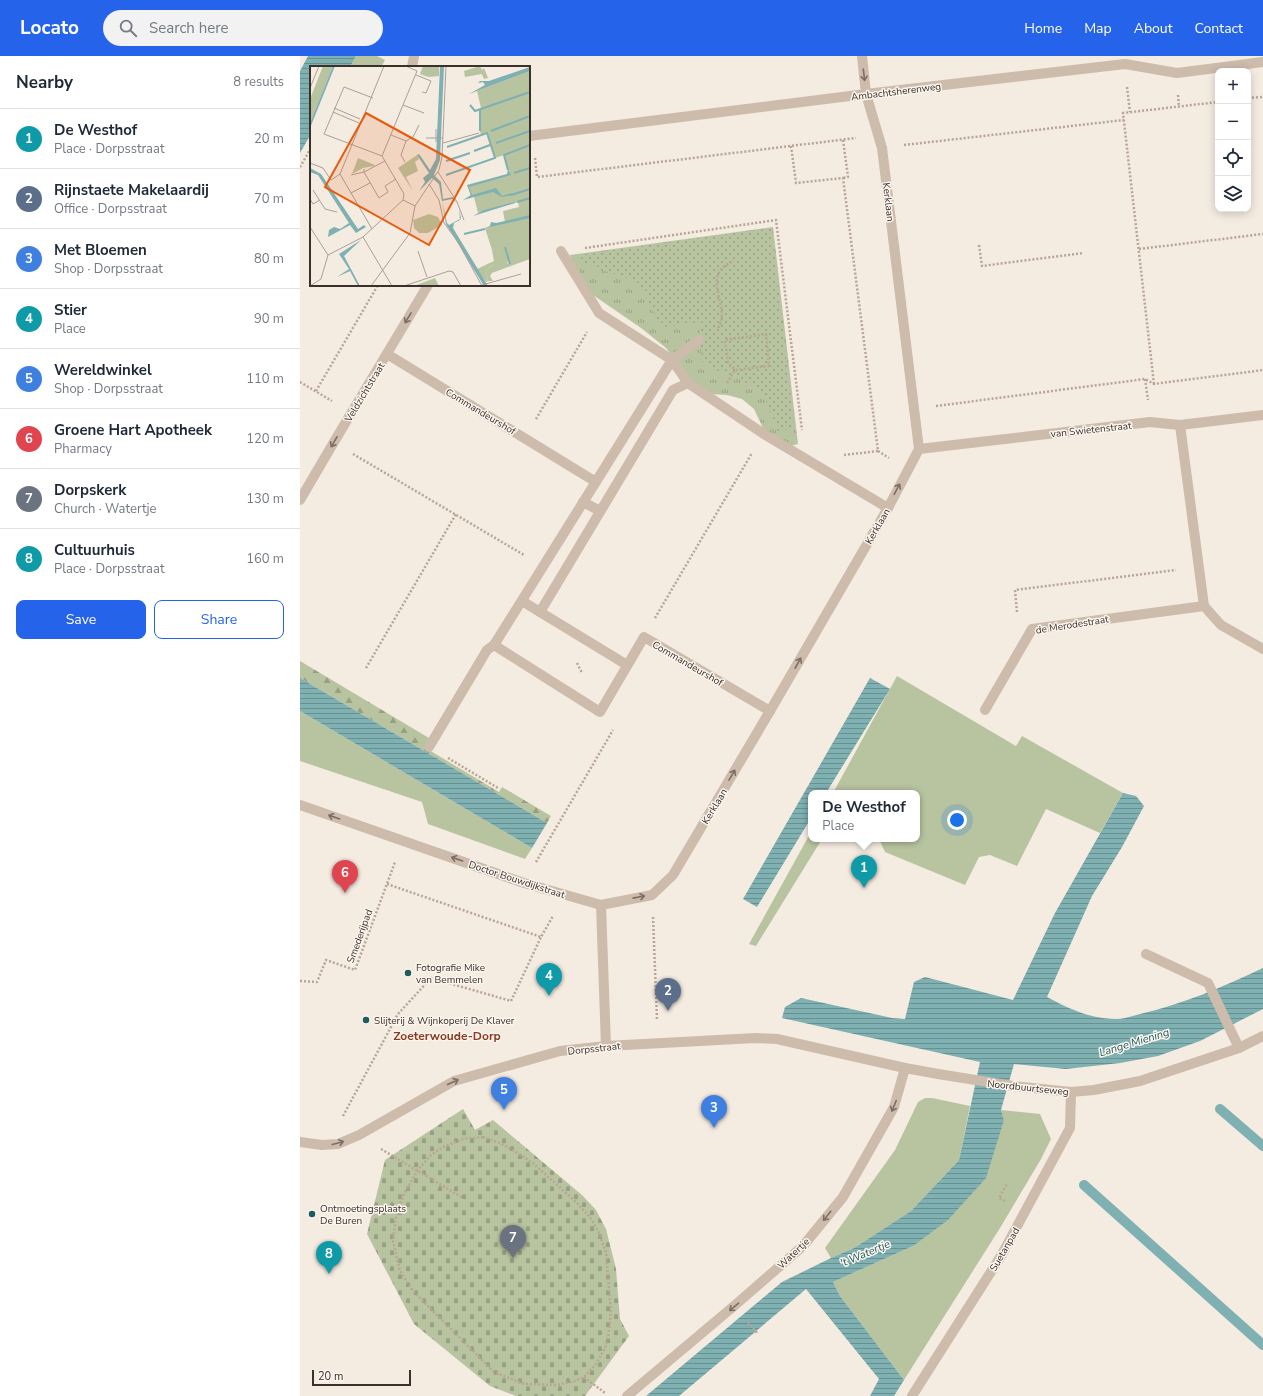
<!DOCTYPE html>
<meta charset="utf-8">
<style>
:root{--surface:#fff;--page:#f2f2f3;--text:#1f2937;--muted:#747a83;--line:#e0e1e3;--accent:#2563eb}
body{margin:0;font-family:"Nunito Sans",sans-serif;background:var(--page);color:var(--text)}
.controls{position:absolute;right:12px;top:12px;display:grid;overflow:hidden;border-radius:8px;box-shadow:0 2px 10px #0003}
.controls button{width:36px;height:36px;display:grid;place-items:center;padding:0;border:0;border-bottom:1px solid var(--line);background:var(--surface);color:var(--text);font:20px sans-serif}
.scale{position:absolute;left:12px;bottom:10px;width:99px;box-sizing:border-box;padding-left:4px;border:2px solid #3b302b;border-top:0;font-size:11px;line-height:14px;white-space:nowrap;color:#3b302b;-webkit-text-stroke:3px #fbf5ee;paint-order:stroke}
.you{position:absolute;left:657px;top:764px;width:14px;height:14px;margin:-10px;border:3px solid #fff;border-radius:50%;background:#1a73e8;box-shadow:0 0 0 6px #1a73e833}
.badge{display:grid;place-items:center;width:26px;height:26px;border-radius:50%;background:var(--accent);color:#fff;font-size:13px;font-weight:700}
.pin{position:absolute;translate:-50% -33px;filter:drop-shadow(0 1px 2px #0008)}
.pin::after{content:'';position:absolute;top:21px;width:14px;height:12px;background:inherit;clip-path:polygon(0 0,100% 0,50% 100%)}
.popup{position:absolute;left:508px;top:734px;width:112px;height:52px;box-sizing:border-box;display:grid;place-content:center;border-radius:8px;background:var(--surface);filter:drop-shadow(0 1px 3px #0005);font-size:13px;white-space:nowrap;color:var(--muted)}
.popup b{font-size:15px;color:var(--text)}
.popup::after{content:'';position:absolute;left:50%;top:100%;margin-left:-8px;border:8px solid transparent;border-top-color:var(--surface)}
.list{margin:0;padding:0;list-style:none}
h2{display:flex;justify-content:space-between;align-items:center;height:52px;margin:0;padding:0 16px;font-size:17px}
h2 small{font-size:13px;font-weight:400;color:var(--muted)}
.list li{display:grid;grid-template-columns:26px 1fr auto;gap:12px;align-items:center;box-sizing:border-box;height:60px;padding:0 16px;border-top:1px solid var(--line)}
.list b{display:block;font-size:15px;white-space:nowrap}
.list p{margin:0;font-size:13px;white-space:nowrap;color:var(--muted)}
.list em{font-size:13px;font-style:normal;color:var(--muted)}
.actions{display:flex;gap:8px;padding:12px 16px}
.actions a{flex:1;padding:9px 0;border:1px solid var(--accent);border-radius:8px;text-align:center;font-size:14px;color:var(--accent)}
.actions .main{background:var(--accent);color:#fff}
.icon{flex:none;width:22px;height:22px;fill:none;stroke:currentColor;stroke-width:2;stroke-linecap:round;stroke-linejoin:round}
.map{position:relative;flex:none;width:963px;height:1340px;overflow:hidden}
header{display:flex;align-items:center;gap:24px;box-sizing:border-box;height:56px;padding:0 20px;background:var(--accent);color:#fff}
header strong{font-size:19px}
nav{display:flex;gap:22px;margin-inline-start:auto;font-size:14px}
.search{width:280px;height:36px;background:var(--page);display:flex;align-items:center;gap:10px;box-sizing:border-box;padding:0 14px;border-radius:22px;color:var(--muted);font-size:15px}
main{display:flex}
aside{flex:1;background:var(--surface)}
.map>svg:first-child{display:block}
.grass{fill:#b8c4a0}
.forest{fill:url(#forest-firs)}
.cemetery{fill:url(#cemetery-stones)}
.park{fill:url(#park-tufts)}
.garden{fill:url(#garden-dots)}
.water{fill:url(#water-rules)}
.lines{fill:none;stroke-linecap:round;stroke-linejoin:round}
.stream{stroke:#7fb0b2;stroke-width:10}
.path{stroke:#b9a596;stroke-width:2.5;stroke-dasharray:2 2;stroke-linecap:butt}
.minor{stroke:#cdbbac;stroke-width:10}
.oneway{stroke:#7d6f65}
.poi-dot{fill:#1f5a5e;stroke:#fbf5ee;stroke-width:1.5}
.labels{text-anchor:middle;stroke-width:3;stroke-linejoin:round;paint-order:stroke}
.street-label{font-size:10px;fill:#3b302b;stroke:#fbf5ee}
.poi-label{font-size:10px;fill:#3b302b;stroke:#fbf5ee;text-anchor:start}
.water-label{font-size:11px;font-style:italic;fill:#1f5a5e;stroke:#fbf5ee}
.quarter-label{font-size:12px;font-weight:bold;fill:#8c3b22;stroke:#fbf5ee}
.inset-river{fill:none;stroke:#7fb0b2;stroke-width:2}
.inset-road{fill:none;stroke:#aaa098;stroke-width:1}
.view{fill:#e8590c;fill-opacity:0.15;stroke:#e8590c;stroke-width:2}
.inset-edge{fill:none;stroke:#3b302b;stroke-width:2}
</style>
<header>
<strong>Locato</strong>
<div class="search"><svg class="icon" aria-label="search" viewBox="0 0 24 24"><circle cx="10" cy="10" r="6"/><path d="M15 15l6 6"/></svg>Search here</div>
<nav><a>Home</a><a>Map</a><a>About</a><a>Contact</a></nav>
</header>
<main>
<aside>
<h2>Nearby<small>8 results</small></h2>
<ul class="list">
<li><span class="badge" style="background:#0f9aa8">1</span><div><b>De Westhof</b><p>Place · Dorpsstraat</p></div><em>20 m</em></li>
<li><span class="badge" style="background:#5c6f8a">2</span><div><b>Rijnstaete Makelaardij</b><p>Office · Dorpsstraat</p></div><em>70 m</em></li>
<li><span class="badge" style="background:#3f7fe0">3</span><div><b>Met Bloemen</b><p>Shop · Dorpsstraat</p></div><em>80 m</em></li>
<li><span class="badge" style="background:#0f9aa8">4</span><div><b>Stier</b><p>Place</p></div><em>90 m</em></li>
<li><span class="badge" style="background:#3f7fe0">5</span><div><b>Wereldwinkel</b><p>Shop · Dorpsstraat</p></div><em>110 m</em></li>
<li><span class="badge" style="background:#e0444e">6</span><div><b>Groene Hart Apotheek</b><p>Pharmacy</p></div><em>120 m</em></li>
<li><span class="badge" style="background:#6b7280">7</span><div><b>Dorpskerk</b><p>Church · Watertje</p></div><em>130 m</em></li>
<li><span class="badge" style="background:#0f9aa8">8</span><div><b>Cultuurhuis</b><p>Place · Dorpsstraat</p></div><em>160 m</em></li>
</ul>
<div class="actions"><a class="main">Save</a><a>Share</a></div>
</aside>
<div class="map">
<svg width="963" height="1340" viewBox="0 0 963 1340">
<defs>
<pattern id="forest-firs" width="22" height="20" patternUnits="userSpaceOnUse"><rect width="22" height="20" fill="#b8c4a0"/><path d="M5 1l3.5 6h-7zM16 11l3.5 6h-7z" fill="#97a083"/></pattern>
<pattern id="cemetery-stones" width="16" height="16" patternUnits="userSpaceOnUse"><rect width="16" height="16" fill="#b8c4a0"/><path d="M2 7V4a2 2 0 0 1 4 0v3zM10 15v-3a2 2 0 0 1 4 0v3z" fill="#97a083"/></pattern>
<pattern id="park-tufts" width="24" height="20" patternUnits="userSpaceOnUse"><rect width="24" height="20" fill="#b8c4a0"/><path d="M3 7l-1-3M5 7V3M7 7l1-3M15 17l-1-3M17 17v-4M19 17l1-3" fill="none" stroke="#97a083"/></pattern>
<pattern id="garden-dots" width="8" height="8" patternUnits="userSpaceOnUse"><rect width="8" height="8" fill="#b8c4a0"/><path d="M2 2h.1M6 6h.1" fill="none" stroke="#97a083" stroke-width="1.8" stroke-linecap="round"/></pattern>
<pattern id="water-rules" width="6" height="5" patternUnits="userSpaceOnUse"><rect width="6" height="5" fill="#7fb0b2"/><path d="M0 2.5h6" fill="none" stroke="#699091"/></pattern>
</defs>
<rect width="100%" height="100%" fill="#f4ebe1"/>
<!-- grass -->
<g class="grass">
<path d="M56 0H77L85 4 81 11H50Z"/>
<path d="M597 620 716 690 722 680 823 737 800 777 746 753 717 810 690 799 679 801 665 829 585 796 579 783H617V737H533Z"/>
<path d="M0 655 232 792 225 803 128 768 122 746 0 705Z"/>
<path d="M511 776V783H522L456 890 449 888Z"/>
<path d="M625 1042H632L670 1050 659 1104 611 1155 554 1192 531 1202 525 1192 595 1094 618 1046Z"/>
<path d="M701 1054 740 1058 751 1083 741 1103 700 1172 604 1324 540 1240 533 1226 613 1190 704 1064Z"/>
</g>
<!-- forest -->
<path class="forest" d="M0 605 129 682 124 691 199 736 202 731 251 760 247 767 0 622Z"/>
<!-- cemetery -->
<path class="cemetery" d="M163 1053 175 1074 193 1064 282 1139 296 1154 306 1173 316 1213 320 1263 329 1280 285 1340H216L190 1330 114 1268 67 1178 85 1104Z"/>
<!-- park -->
<path class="park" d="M473 171 498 388 490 390 465 376 454 353 442 343 427 339 410 338 400 334 378 308 366 292 341 272 293 239 275 215 270 199Z"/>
<!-- garden -->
<path class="garden" d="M472 172 494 372 478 375 467 347 460 336 436 320 415 315 402 306 399 267 362 271 351 252 345 238 337 229 325 221 298 213 285 207 278 199Z"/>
<!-- water -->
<g class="water">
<path d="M8 0H56L50 11H11V78L0 97V15Z"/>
<path d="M0 622 247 767 232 792 0 655Z"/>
<path d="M570 622 590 633 526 737H511V762L457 851 443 843Z"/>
<path d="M823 737 836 740 844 750 822 791 792 840 747 941C769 953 791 963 817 963 824 963 833 960 840 958 883 948 923 931 963 912V953L900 985 858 1000 820 1007 766 1013 714 1008 701 1054 704 1064 686 1122 648 1164 613 1190 533 1226 540 1240 604 1324 594 1340H570L579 1323 506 1233 379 1340H346L482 1226 531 1202 554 1192 611 1155 659 1104 680 1006 482 962 485 951 501 942 592 962 605 963 614 926 625 921 713 944 755 857Z"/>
</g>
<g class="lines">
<!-- stream -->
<g class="stream">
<path d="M920 1053 963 1090"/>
<path d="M784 1129 963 1289"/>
</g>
<!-- path -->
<g class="path">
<path d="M827 31 830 56"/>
<path d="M878 39 879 51"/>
<path d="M948 42 963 41"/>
<path d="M543 84 548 121 543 122"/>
<path d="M604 89 824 64"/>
<path d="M491 90 496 127 543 122 578 395 544 399"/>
<path d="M235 102 237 121 556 82"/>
<path d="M0 111 11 92"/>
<path d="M679 189 682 210 783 197"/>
<path d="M285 192 476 164 502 374"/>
<path d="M839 193 963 178"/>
<path d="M418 272C433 250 397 220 434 205"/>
<path d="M845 323 848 344"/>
<path d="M0 326 32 345"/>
<path d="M427 327 435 314 469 310 466 278 425 284 428 306 435 314"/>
<path d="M854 328 823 57 918 46"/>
<path d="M16 335 78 229"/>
<path d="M636 350 845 323 854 328 963 314"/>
<path d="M236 363 287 276"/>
<path d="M578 395 589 402"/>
<path d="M53 398 224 499"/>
<path d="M717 556 715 534 876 514"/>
<path d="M355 562 452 397"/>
<path d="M277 607 282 617"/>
<path d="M66 612 156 458"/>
<path d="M148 702 198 732"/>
<path d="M236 806 313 674"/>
<path d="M87 828 241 881 253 860"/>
<path d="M353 861 357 964"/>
<path d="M0 925 17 926 26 904 55 914 95 806"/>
<path d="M43 1060 98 958 131 922 211 945 241 881"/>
<path d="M183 1081 200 1087 221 1099 235 1109 275 1145 290 1161 299 1177 306 1196 311 1256 308 1281 305 1292 296 1308 284 1321 275 1325 256 1329 224 1328 194 1316 113 1235 100 1215 93 1185 96 1159 104 1138 118 1114 131 1099 145 1090 163 1083Z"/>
<path d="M81 1093 163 1142"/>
<path d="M705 1145 699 1142 707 1128"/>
<path d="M448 1266 458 1278"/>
<path d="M284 1321 305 1337"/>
</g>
<!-- minor -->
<g class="minor">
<path d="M112 11 114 0"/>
<path d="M229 80 566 38 825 8 877 17 963 6"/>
<path d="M261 195 299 257 372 304 399 284"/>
<path d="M87 298 296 426"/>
<path d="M619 393 850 366 880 369 963 359"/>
<path d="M0 444 34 386 128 229"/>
<path d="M283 446 300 455"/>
<path d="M222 545 327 609"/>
<path d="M904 550 921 569 963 593"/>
<path d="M240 556 373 334 388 327"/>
<path d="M685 654 732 573 904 550 880 369"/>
<path d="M470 655 344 581 300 656 194 589 372 304 388 327 464 378 588 452"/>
<path d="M129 691 187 594 194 589"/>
<path d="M0 749 224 827 301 849 352 839 373 819 470 655 588 452 619 393 582 92 566 38 562 0"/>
<path d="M301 849 306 990"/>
<path d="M846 898 908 927 939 992"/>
<path d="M0 1086 22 1089 38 1088 59 1079 154 1025 260 995 306 990 456 982 477 983 605 1012 638 1018 713 1030 771 1036 794 1034 840 1025 939 992 963 980"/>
<path d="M327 1340 434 1250 503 1190 543 1141 594 1051 605 1012"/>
<path d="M612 1340 701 1200 770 1072 771 1036"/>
</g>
</g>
<!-- one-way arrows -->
<defs><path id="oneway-shaft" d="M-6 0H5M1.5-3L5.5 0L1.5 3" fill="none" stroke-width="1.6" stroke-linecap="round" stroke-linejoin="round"/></defs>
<g class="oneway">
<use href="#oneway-shaft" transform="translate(564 19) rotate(83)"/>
<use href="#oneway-shaft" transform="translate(108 262) rotate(121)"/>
<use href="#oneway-shaft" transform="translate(34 386) rotate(120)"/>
<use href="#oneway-shaft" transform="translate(597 433) rotate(-62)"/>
<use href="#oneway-shaft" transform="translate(498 607) rotate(-61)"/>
<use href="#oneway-shaft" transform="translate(432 719) rotate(-59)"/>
<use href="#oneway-shaft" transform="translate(34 761) rotate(-161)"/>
<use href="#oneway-shaft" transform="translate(157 803) rotate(-161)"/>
<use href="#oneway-shaft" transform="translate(339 841) rotate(-11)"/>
<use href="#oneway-shaft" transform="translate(153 1026) rotate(-24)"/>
<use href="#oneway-shaft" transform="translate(594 1050) rotate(112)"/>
<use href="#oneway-shaft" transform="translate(38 1087) rotate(-15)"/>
<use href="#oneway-shaft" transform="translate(527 1160) rotate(129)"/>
<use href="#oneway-shaft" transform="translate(434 1251) rotate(140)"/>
</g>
<!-- markers -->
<g class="poi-dot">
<circle cx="108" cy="917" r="4"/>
<circle cx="66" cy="964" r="4"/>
<circle cx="12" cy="1158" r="4"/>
</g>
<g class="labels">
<!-- street labels -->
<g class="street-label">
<text transform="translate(596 35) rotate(-7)" y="4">Ambachtsherenweg</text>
<text transform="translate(589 146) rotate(83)" y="4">Kerklaan</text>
<text transform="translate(64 336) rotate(-59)" y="4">Veldzichtstraat</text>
<text transform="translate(181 355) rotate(31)" y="4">Commandeurshof</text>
<text transform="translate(791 373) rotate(-6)" y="4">van Swietenstraat</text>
<text transform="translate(577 470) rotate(-60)" y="4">Kerklaan</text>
<text transform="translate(772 568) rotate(-9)" y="4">de Merodestraat</text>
<text transform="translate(388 607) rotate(30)" y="4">Commandeurshof</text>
<text transform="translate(414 750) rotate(-59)" y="4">Kerklaan</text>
<text transform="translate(217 823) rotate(18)" y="4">Doctor Bouwdijkstraat</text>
<text transform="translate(59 880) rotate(-70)" y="4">Smederijpad</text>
<text transform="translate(294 992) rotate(-6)" y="4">Dorpsstraat</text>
<text transform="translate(728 1031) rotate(6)" y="4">Noordbuurtseweg</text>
<text transform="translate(704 1193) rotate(-60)" y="4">Suetanpad</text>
<text transform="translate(493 1197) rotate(-44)" y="4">Watertje</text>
</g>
<!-- poi labels -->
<g class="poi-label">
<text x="116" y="915">Fotografie Mike<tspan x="116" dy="12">van Bemmelen</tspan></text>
<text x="74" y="968">Slijterij &amp; Wijnkoperij De Klaver</text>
<text x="20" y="1156">Ontmoetingsplaats<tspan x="20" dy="12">De Buren</tspan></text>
</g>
<!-- water labels -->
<g class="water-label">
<text transform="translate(834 986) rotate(-17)" y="4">Lange Miening</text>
<text transform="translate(565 1197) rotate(-23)" y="4">'t Watertje</text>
</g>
<!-- quarter labels -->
<g class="quarter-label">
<text x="147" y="984">Zoeterwoude-Dorp</text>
</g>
</g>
<!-- overview -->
<g transform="translate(10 10)">
<rect width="220" height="220" fill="#f4ebe1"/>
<path d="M220 5V193L182 207 180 210 183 215H178L176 205 183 199 188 185H193L197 197 200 198 195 181 182 184 175 162 195 156 193 145 209 141 208 136 168 147 164 131H161L158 120 200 108 194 89 185 92 177 67 171 69 170 65 171 42 167 25ZM107 89 109 93 105 96 108 105 96 111 103 125 88 102Z" fill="#b8c4a0"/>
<path d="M13 0H23L0 57V33ZM170 0 172 4 174 2 178 12 174 13 172 8 155 11 154 5ZM195 180 200 198 193 193V185H188L186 196 176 205 178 215 176 216 167 203 184 195 182 184Z" fill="#b8c4a0"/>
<path d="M119 148 128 151 132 159 118 167H109L104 162 103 154Z" fill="#b8c4a0"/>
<path d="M113 0H129V10L118 11 110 8ZM125 212 129 220H104Z" fill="#b8c4a0"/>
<path d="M48 92 65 99 64 100 53 102 42 108Z" fill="#b8c4a0"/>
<path d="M23 0H25L0 62V57ZM130 0H134L130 94 124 109 131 116 133 133 143 131 146 136 142 133 132 135 137 157 139 159 150 153 149 143 151 152 150 154 144 157 143 162 178 220H174L136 158 129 118 122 112 109 125 115 116 113 112 119 107 107 89 109 88 120 104 126 93ZM220 1V5L159 28 175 19 173 16 168 17 170 15H179ZM0 102 11 108 48 163 54 159 56 161 46 167 40 159 18 171 19 164 24 161 30 163 39 157 8 109 0 106ZM198 103 201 109 159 121 162 129 186 122 192 130 202 127 203 129 192 131 183 126 153 134 161 129 157 119 197 108ZM205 136V137L163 150 174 144ZM220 149V152L175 162 180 160 181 156 186 157ZM51 174 34 190 50 220H48L40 205 27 211 39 203 29 188Z" fill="#7fb0b2"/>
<path class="inset-river" d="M160 39 165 45 220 26M170 65V44M181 65 220 50M186 77 220 65M164 85 180 79M136 95 160 87M198 104 194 89 220 79M204 107 220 102M136 109 185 92 177 67 137 81M201 129 220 123M207 136 220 132M154 168 175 163M195 181 200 198"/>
<path class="inset-road" d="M106 9 121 15 116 27 112 26M0 22 9 0M63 32 34 21 14 68 72 90 94 128 93 134M93 39 114 47M24 42 50 53M23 46 49 57M81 69 96 75 91 89 95 96M116 72H133M96 75 103 71 109 59M126 76V63M133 77 169 67M72 90 107 5 96 0M75 95 54 106 69 132 78 126 75 120 86 113M0 97 13 102 21 114 30 108M128 106 147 136 154 154M30 108 74 0M30 108 62 163M41 109 54 106V103M119 118 129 134 134 157 148 176 172 220M3 124 15 143 27 146M41 127 60 117M0 133 3 138 10 134M93 134 105 140M0 161 18 189M53 171 82 220M108 185 117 211M172 219 211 208M0 220 11 213 18 189 53 171 93 134M61 220 100 167 105 140 129 104 132 91 136 0M94 220 139 205 143 206 151 220"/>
<path class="view" d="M56 47 160 104 119 179 15 121Z"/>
<rect width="220" height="220" class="inset-edge"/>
</g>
</svg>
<div class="controls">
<button>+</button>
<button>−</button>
<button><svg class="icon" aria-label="locate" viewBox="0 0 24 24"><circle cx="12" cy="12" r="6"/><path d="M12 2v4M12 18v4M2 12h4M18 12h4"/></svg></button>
<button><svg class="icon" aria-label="layers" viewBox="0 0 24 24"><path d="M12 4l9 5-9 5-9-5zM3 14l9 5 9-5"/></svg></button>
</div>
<div class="scale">20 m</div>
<div class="you"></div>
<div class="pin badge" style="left:564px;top:832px;background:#0f9aa8">1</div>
<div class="popup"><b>De Westhof</b>Place</div>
<div class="pin badge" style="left:368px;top:955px;background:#5c6f8a">2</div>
<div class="pin badge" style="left:414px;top:1072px;background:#3f7fe0">3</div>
<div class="pin badge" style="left:249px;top:940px;background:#0f9aa8">4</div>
<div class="pin badge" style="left:204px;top:1054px;background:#3f7fe0">5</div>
<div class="pin badge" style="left:45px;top:837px;background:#e0444e">6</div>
<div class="pin badge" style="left:213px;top:1202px;background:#6b7280">7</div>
<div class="pin badge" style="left:29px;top:1218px;background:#0f9aa8">8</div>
</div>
</main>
